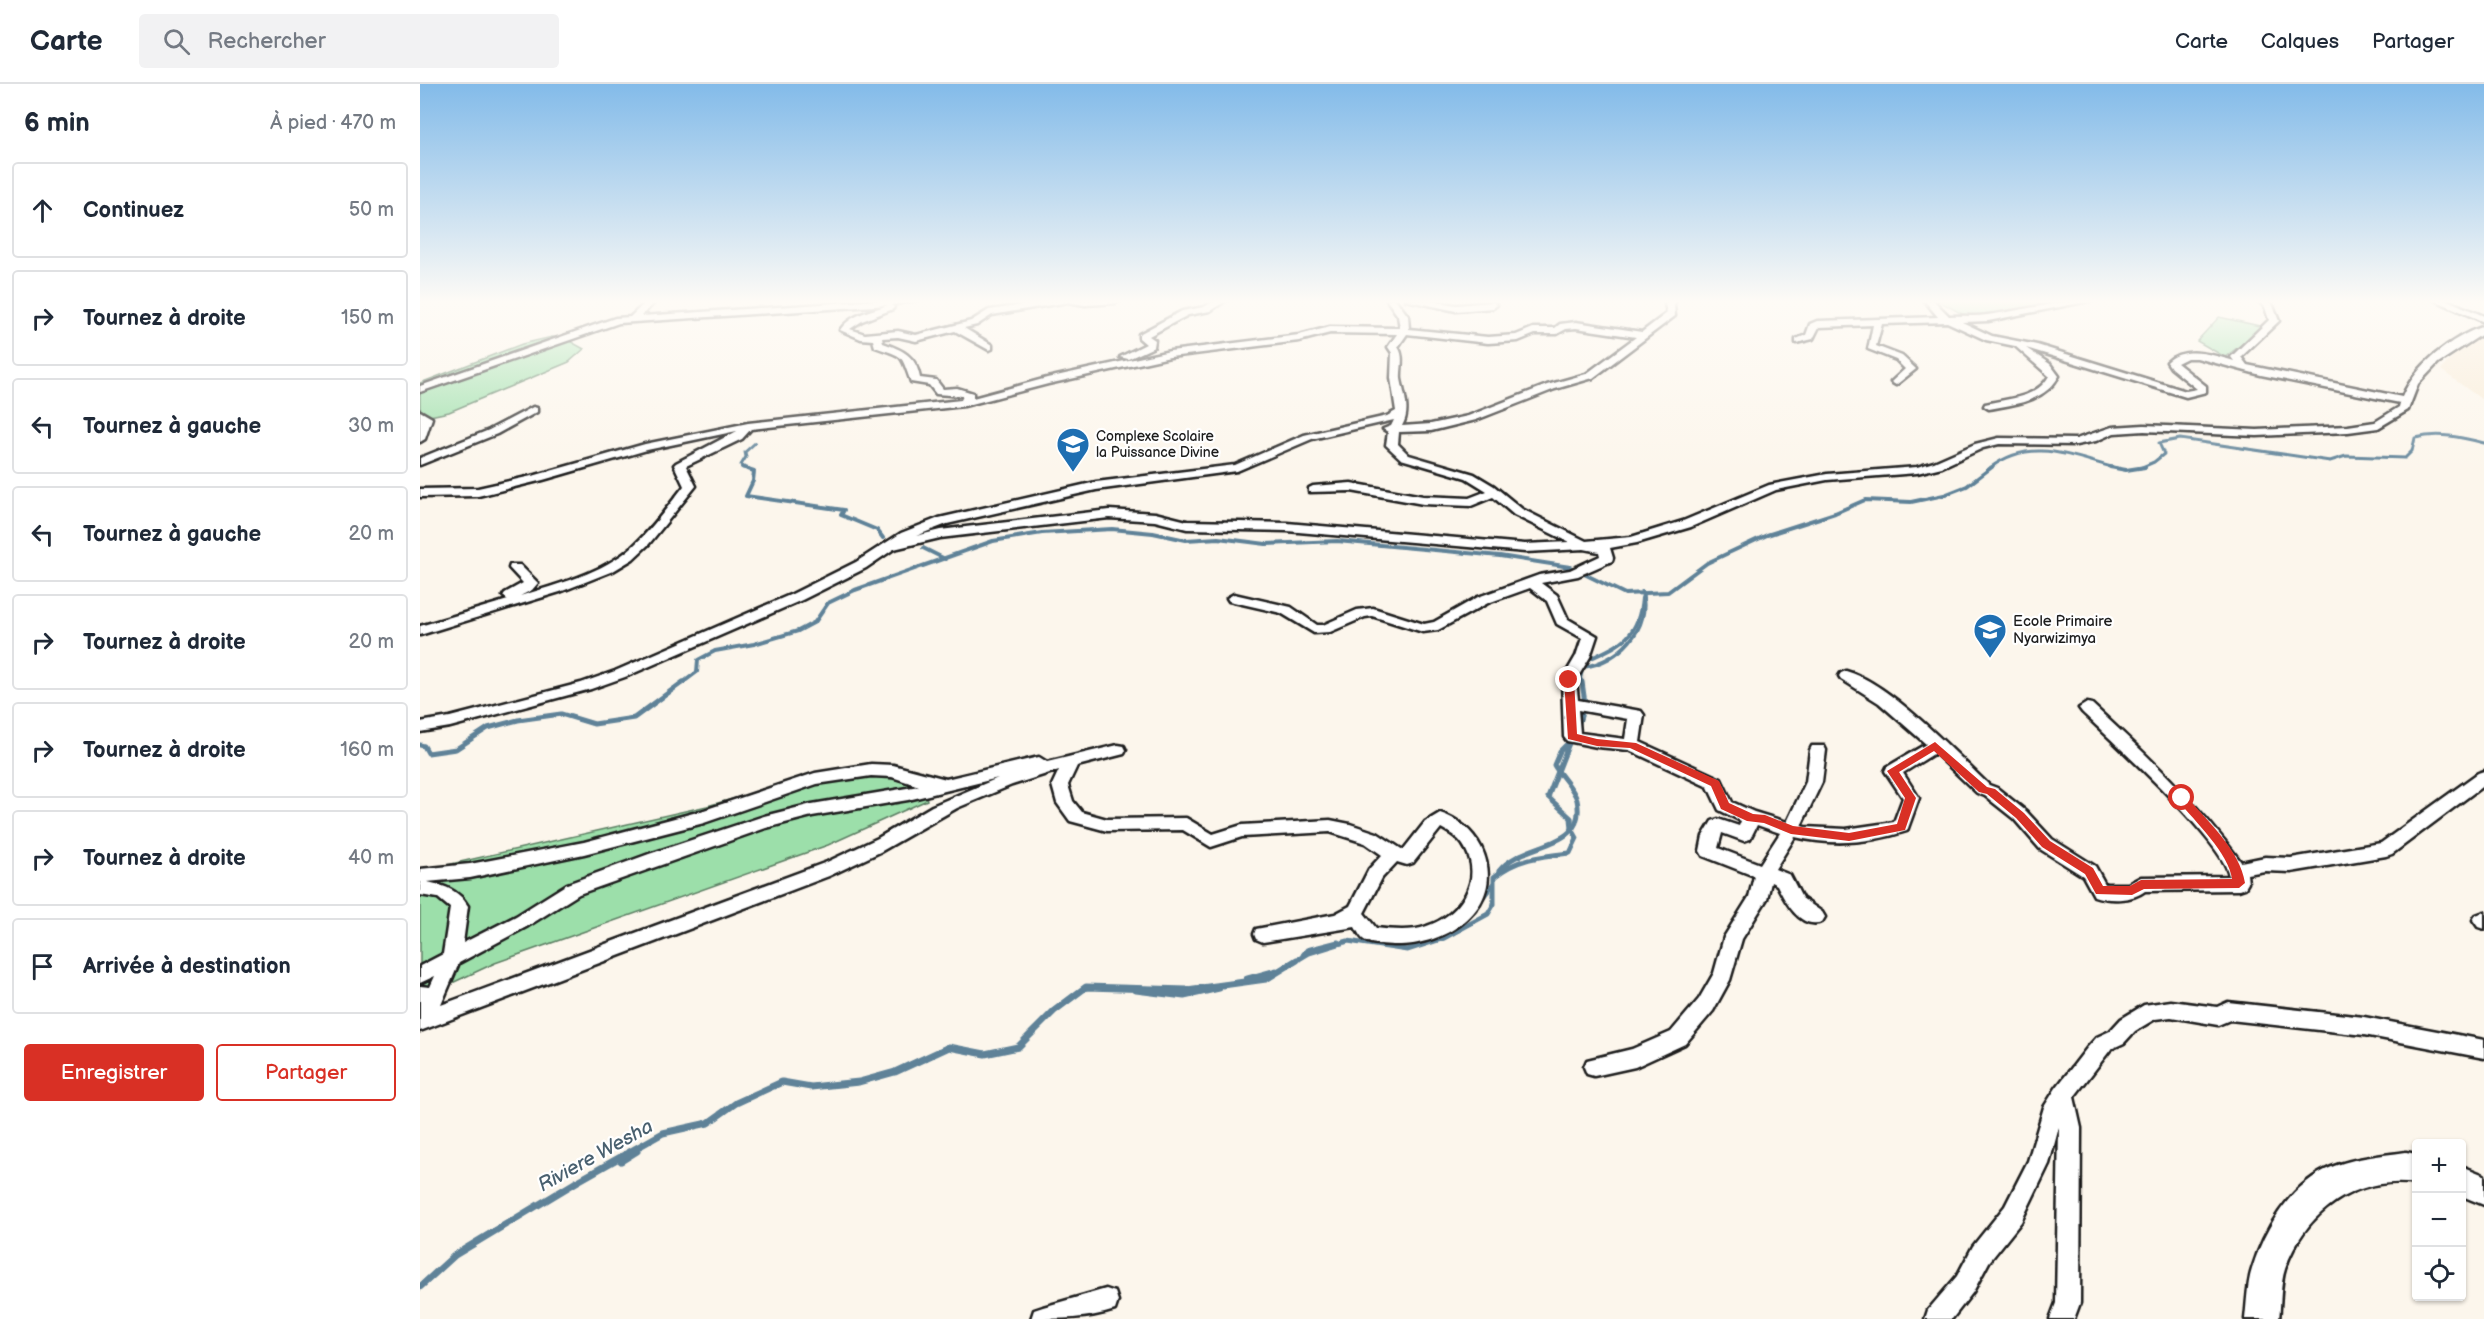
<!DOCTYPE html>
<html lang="fr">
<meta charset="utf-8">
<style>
:root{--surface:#fff;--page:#f2f2f3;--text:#1f2937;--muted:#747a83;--line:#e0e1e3;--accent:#d93025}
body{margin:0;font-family:"Balsamiq Sans",sans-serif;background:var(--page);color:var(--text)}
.controls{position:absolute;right:18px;bottom:18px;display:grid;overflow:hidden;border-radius:6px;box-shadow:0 2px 4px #0004}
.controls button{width:54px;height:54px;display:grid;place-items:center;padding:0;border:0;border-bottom:2px solid var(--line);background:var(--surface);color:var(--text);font:30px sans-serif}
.stop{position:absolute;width:18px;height:18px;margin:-14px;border:4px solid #d93025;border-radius:50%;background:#fff}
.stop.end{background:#d93025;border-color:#fff;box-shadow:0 2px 6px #0008}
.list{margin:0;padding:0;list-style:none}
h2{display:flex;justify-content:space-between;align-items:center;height:78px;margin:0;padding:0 24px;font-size:26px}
h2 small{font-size:20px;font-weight:400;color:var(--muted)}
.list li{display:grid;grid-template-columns:39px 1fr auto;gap:18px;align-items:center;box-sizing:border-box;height:96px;margin:0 12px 12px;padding:0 12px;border:2px solid var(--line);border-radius:6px}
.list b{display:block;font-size:22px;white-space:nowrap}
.list em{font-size:20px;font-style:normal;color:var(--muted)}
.actions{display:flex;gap:12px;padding:18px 24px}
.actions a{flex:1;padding:14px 0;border:2px solid var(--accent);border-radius:6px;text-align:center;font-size:21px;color:var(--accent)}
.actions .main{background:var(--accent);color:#fff}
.icon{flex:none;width:33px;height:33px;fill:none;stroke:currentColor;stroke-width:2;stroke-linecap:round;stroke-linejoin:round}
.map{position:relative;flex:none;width:2064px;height:1235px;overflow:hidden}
header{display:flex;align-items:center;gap:36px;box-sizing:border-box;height:84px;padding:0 30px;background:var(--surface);border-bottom:2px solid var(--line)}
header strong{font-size:28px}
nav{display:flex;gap:33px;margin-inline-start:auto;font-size:21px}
.search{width:420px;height:54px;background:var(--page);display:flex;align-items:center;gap:15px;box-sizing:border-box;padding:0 21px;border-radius:6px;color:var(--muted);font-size:22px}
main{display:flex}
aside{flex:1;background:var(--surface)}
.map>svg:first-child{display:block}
.built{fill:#f8ebd6}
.green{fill:#9cdfaa;stroke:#5c7e63;stroke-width:1.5}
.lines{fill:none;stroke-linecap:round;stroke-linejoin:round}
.stream-far3{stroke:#5f8298;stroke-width:3}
.stream-far2{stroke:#5f8298;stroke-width:4}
.stream-far1{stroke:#5f8298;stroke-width:5}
.stream{stroke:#5f8298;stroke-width:7}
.street-casing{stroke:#1c1c1c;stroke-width:5}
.secondary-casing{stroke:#1c1c1c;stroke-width:5}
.street{fill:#fff;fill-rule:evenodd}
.secondary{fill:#fff;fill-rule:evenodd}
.route{fill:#d93025}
.labels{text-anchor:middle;stroke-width:4.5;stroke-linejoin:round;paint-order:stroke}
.far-poi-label{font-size:14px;fill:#1c1c1c;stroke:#fff;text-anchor:start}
.poi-label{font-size:15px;fill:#1c1c1c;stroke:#fff;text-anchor:start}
.near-water-label{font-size:20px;font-style:italic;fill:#49606f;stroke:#fff}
</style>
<header>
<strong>Carte</strong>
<div class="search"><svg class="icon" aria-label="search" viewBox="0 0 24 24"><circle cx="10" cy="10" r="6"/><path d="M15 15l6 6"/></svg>Rechercher</div>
<nav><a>Carte</a><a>Calques</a><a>Partager</a></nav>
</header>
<main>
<aside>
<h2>6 min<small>À pied · 470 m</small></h2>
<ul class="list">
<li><svg class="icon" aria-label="ahead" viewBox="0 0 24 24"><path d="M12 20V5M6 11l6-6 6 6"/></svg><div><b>Continuez</b></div><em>50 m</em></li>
<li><svg class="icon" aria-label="right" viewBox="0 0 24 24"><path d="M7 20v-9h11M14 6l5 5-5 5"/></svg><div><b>Tournez à droite</b></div><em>150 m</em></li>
<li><svg class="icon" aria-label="left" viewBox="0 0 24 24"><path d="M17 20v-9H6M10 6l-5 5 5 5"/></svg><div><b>Tournez à gauche</b></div><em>30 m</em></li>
<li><svg class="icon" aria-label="left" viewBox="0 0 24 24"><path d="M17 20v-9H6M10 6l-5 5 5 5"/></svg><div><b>Tournez à gauche</b></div><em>20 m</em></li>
<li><svg class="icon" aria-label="right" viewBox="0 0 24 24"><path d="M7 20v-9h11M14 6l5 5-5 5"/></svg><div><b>Tournez à droite</b></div><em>20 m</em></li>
<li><svg class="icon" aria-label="right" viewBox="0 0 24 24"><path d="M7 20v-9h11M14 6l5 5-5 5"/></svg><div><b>Tournez à droite</b></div><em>160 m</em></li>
<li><svg class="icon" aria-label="right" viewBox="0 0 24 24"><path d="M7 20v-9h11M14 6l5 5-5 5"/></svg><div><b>Tournez à droite</b></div><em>40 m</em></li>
<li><svg class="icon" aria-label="arrive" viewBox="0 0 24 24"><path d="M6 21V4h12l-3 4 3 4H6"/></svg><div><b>Arrivée à destination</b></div></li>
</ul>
<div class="actions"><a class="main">Enregistrer</a><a>Partager</a></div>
</aside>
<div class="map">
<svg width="2064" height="1235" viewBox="0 0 2064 1235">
<rect width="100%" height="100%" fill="#fcf6ec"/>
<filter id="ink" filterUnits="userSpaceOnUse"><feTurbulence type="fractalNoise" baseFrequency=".0167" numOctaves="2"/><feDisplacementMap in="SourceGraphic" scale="12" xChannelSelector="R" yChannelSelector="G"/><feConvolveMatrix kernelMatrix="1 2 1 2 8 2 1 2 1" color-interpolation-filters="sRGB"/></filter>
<g filter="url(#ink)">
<!-- built -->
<path class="built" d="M2064 251V317L2021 286 2045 258Z"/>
<!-- green -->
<g class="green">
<path d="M1517 216H1656L1563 233 1544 231Z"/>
<path d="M1799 233 1844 243 1805 273 1777 257Z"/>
<path d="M132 253 144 254 164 265 149 278 29 328 0 334V299L102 260Z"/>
<path d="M449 690 503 702 507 716 408 761 75 879 0 914V787L287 722 374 698Z"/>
</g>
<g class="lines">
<!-- stream-far3 -->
<g class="stream-far3">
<path d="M323 384 321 381 326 373 325 368 335 359"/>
<path d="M1570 384C1611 352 1652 373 1696 384"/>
<path d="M1720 384 1734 378 1744 370 1739 359 1760 355 1910 377 1926 372 1985 374 1992 367 1995 354C2019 348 2041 353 2064 359"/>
</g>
<!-- stream-far2 -->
<g class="stream-far2">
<path d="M322 383 334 387 333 397 326 412 424 426 421 431 457 446 463 454"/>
<path d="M1690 383 1706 386 1725 383"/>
<path d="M503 464 525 475"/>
<path d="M1165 577C1199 561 1219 555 1222 514"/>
<path d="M261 600 277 588 278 576 295 567 334 560 378 547 395 538 408 519 435 506 573 457 622 449 692 445 733 449 766 456 798 454 846 460 917 457 1080 472 1150 483 1205 510 1248 508 1287 479 1347 451 1415 429 1445 416 1491 418 1524 411 1547 402 1572 383"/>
<path d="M1162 600 1160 594 1163 583C1199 578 1231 545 1222 508"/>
</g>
<!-- stream-far1 -->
<g class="stream-far1">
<path d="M1157 645 1165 619 1162 598"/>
<path d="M0 661 4 662 8 669 36 665 68 644 98 636 141 630 174 640 214 634 263 598"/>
<path d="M1079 787C1102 756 1168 767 1157 716 1154 704 1140 692 1134 681L1140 667 1146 661"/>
<path d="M1060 817 1073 800"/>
<path d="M883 871 887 866 918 858"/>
<path d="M874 878 889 869 928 857 987 866 1024 854 1068 830 1074 820V793C1097 774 1121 772 1150 769L1157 754 1152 745 1151 734 1128 713 1151 654"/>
</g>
<!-- stream -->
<g class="stream">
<path d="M827 895 856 887"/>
<path d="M716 906 764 912 799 904"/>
<path d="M201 1077 217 1067"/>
<path d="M0 1203 35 1171 158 1097 243 1049 288 1039 316 1019 362 998 391 1003 439 998 475 988 529 963 565 970 598 963 634 927 666 903 767 906 846 895 877 876"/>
</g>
<!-- street casing -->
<g class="street-casing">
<g id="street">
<path d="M228 216H237L221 232 461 216H496L471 221 474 223 473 225 442 237 430 245 445 250 478 247 496 251 551 237 569 226 638 216H700L696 219 665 221 648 218 572 231 557 241 544 244 572 261V265L569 266 535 247 496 257 478 253 462 254 463 259C482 266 496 271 500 294L516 296 523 305 537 304 553 309V314L627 294 750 267 879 251 910 243 980 244 978 232 967 216H976L988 232 989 245 1068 253 1096 251 1113 244H1135L1140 240 1156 238 1222 248 1247 229 1245 220 1248 216H1256L1254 221 1255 232 1173 294 1135 305 1056 336 1011 347 979 348 978 360 989 371 1054 390 1074 402 1102 425 1166 457 1211 453 1263 437 1349 401 1407 390 1497 383 1514 378 1555 360 1579 354 1656 355 1692 343 1724 341 1837 346 1928 342 1955 338 1979 323 1980 319 1841 291 1777 274H1767L1757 279 1786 302V308L1766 313 1606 264 1630 280 1639 292C1624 318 1596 320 1569 325L1564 322 1565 320C1588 314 1616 315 1629 292L1595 262 1566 256 1527 238 1462 240 1456 262 1482 272 1496 285 1476 301 1471 298 1485 285 1476 276 1448 265 1453 241 1399 243 1393 255 1376 259V255L1386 251 1390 240 1397 237 1518 233 1504 216H1513L1529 232C1541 231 1554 233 1567 231 1603 227 1637 216 1674 216L1568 237 1542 238 1572 252 1617 261 1766 307 1777 305 1751 284 1747 278C1765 261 1793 271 1814 277L1811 273 1813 271 1849 236 1845 223 1837 216H1847L1853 222 1859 237 1821 273 1827 281 1982 313C1995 282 2031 253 2064 242V249L2018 279 1998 300 1988 326 1958 344 1928 348 1837 352 1724 347 1694 349 1676 357 1656 361 1579 360 1563 364 1522 383 1497 389 1407 396 1356 406 1271 443 1217 459 1190 464 1193 474 1192 477 1158 492 1121 499 1137 511 1148 535 1177 552 1170 573 1156 596 1158 616 1221 627 1224 631 1220 658 1301 695 1312 718 1334 728 1367 738 1386 698 1390 666 1392 662H1404L1406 666 1402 698 1381 742 1385 743 1426 745 1474 738 1483 714 1465 687 1467 683 1506 660 1459 619 1421 595 1419 592 1421 589 1426 587C1470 599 1535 669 1569 701L1577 704 1606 727 1632 755 1675 782 1685 800H1708L1721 793 1809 792C1805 759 1690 655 1662 628L1659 624 1667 619 1672 620C1726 670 1778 719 1821 778L1845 773 1871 774 1961 759 2058 689 2064 687V701L1972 770 1966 772 1871 788 1845 787 1827 790 1828 799 1825 804 1819 806 1725 807C1712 817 1689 817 1674 812L1663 792 1620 765 1594 735 1565 712 1557 709 1515 669 1483 689 1499 714 1487 747C1451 759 1412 762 1375 753L1355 785 1370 791 1382 814 1402 828 1405 833 1402 838C1380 846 1365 817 1357 801L1351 798 1347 815 1322 855 1310 896 1293 927 1265 960 1215 983 1174 992 1167 990 1164 983 1167 976 1212 965 1251 948 1279 915 1294 889 1304 853 1329 813 1334 792 1283 772 1280 767 1283 752 1292 737 1298 735 1319 742 1321 737 1299 726 1288 703 1209 666 1177 663 1147 657 1144 653 1142 596 1156 572 1162 554 1137 540 1127 517 1110 504 1068 519 1018 546 1003 548 952 532 945 533 910 548 894 549 861 529 809 517 807 514 814 510 871 523 897 541H903L937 526 953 524 1004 540 1014 538 1058 513 1119 491 1150 486 1180 472 1179 468 1164 465 1105 468 867 447 767 445 735 437 689 434 520 454 474 465 446 484 382 516 205 593 171 605 30 643 0 648V638L30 633 161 599 195 587 372 510 436 478 481 449 519 434 676 398 815 381 884 351 967 332 976 327 971 294 972 269 968 263 977 250 910 249 879 257 750 273 628 300 544 322 331 345 322 355 266 382 276 402 229 460 213 475 193 487 140 508 0 551V542L88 516 83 512 85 509 103 499 89 484 90 481H100L118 499 112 506 100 512C138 500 183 489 213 462 233 444 248 422 264 402L254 381 256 379 317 347 227 366 123 396 58 412 0 413V405L58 404 116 391 225 360 328 339 541 316 543 312 516 310 509 301 491 298C480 269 486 274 455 263L453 256 441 255 420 246C431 230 451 227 468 221L199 239 0 308V302L195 234 210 233ZM1156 244 1216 253 1166 290 1127 301 1048 332 1011 340 982 342C991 327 984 311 981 295 980 284 985 273 978 263L987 250 1068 259 1098 257 1115 250H1137L1146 245ZM974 336 971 342 963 345 968 348 966 361 981 375 1046 394 1067 407 1049 414 1003 412 931 399 893 402 889 404V408L931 407 1003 420 1051 422 1073 413 1094 431 1149 458 1105 460 867 439 767 437 735 429 689 426 520 446 496 452 527 440 676 406 817 387 892 355ZM1158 626 1208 635 1205 655 1160 649ZM1337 741 1360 749 1340 780 1298 764 1302 749 1324 757 1330 755Z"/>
<path d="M796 216H807L790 227 768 231 729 252 735 256 734 263 708 275 700 273 726 260 719 254V250L762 227 784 223Z"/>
<path d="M986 216H1006L1036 221 1073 218 1077 221 1073 224 1036 227Z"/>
<path d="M2015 216H2027L2064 232V238Z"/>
<path d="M113 323 117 324V328L77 350 0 381V374L69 346Z"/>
<path d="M0 327 12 334 5 355 0 358Z"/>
<path d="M698 661 704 662 706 666 704 670 657 682 648 701 653 717 662 728 687 735 766 734 793 750 822 741 910 736 930 740 957 749 983 766 1005 738 1020 729C1037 734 1053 747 1061 763 1089 822 1026 863 973 861 965 860 953 861 946 857 941 855 938 848 935 843L843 858 836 855 834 850 836 845 915 830 930 822 949 785 962 771 945 759 910 748 822 753 791 763 763 746 687 747 650 737 637 719 632 701 639 686 592 701 537 724 460 768 409 792 0 947V902L10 903 15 892 0 899V882L23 870 30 824 18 814 0 811V785L50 780 164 758 281 727 395 689 451 680 473 681 526 695 619 673 627 678ZM451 692 472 693 499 702 392 720 344 732 229 770 147 800 96 832 43 859 48 822C39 806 23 801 7 798L50 794 164 770 284 739 397 700ZM578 694 512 722 458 754 407 778 21 921 39 879 108 842 159 810 346 744 392 732 488 716ZM1021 744C1028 748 1038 753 1043 761 1065 794 1041 831 1007 842 991 848 973 846 956 844L944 829 962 794 977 778 987 781 993 779Z"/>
<path d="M2064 828V845L2058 843 2053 836 2056 831Z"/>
<path d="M1751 917 1797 923 1808 918 1944 933 2064 956V974L1944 951 1810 936 1798 941 1751 933 1735 935 1715 947 1704 959 1691 965 1654 1013 1661 1044 1660 1219 1654 1235H1630L1636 1219 1639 1043 1629 1080 1601 1138 1569 1178 1553 1208 1532 1235H1505L1508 1226 1537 1192 1553 1162 1585 1122 1608 1077 1624 1023 1636 1004 1667 964 1677 953 1690 947 1701 935 1724 921Z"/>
<path d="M686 1205 695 1208 698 1217 695 1226C667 1235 640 1235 611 1235L614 1226 623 1223Z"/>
</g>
</g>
<!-- secondary casing -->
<g class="secondary-casing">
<g id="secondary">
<path d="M1986 1068 1996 1070V1100C1936 1091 1885 1127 1865 1185 1860 1200 1861 1219 1859 1235H1825C1827 1219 1827 1200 1832 1185 1844 1146 1868 1105 1905 1086 1929 1074 1959 1072 1986 1068Z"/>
<path d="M2042 1082 2064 1091V1121L2042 1112Z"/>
</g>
</g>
<!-- street -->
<use href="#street" class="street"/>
<!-- secondary -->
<use href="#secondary" class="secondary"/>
</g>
</g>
<!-- sky -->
<linearGradient id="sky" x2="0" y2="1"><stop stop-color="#83bbe9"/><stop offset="0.56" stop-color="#fefbf6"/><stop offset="1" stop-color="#fefbf6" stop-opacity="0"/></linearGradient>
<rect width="2064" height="389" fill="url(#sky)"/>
<!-- route -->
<path class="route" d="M1149 593 1154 596 1157 650 1177 655 1216 659 1299 697 1309 719 1333 730 1345 731 1373 742 1429 749 1477 740 1485 714 1467 687 1515 658 1567 703 1575 705 1604 729 1630 757 1673 784 1683 802H1710L1721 796 1812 795C1809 770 1775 737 1758 717L1757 714 1762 711 1766 712C1787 737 1820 766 1825 799L1819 804 1724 805 1712 811 1676 810 1665 790 1622 763 1596 734 1567 710 1559 708 1514 667 1479 688 1496 714 1485 746 1429 757 1371 750 1344 739 1327 737 1301 725 1291 702 1210 664 1177 662 1148 655 1144 596Z"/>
<!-- icons -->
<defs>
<g id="school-pin" transform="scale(1.725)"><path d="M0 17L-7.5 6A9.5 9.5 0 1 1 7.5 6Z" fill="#1f6fb2" stroke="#fff"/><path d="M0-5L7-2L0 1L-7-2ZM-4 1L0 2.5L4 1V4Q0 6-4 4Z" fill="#fff"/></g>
</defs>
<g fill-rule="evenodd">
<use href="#school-pin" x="653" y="360"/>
<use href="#school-pin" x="1570" y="546"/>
</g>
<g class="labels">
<!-- far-poi labels -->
<g class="far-poi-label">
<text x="676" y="357">Complexe Scolaire<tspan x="676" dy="16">la Puissance Divine</tspan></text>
</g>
<!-- poi labels -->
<g class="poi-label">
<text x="1593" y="542">Ecole Primaire<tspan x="1593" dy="17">Nyarwizimya</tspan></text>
</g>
<!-- near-water labels -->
<g class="near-water-label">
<text transform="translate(175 1071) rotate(-29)" y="7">Riviere Wesha</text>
</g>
</g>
</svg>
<div class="controls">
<button>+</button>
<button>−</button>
<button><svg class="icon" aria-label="locate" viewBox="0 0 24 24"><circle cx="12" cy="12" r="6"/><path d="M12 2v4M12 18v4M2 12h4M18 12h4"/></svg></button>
</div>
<div class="stop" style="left:1762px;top:714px"></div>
<div class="stop end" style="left:1149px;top:596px"></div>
</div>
</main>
